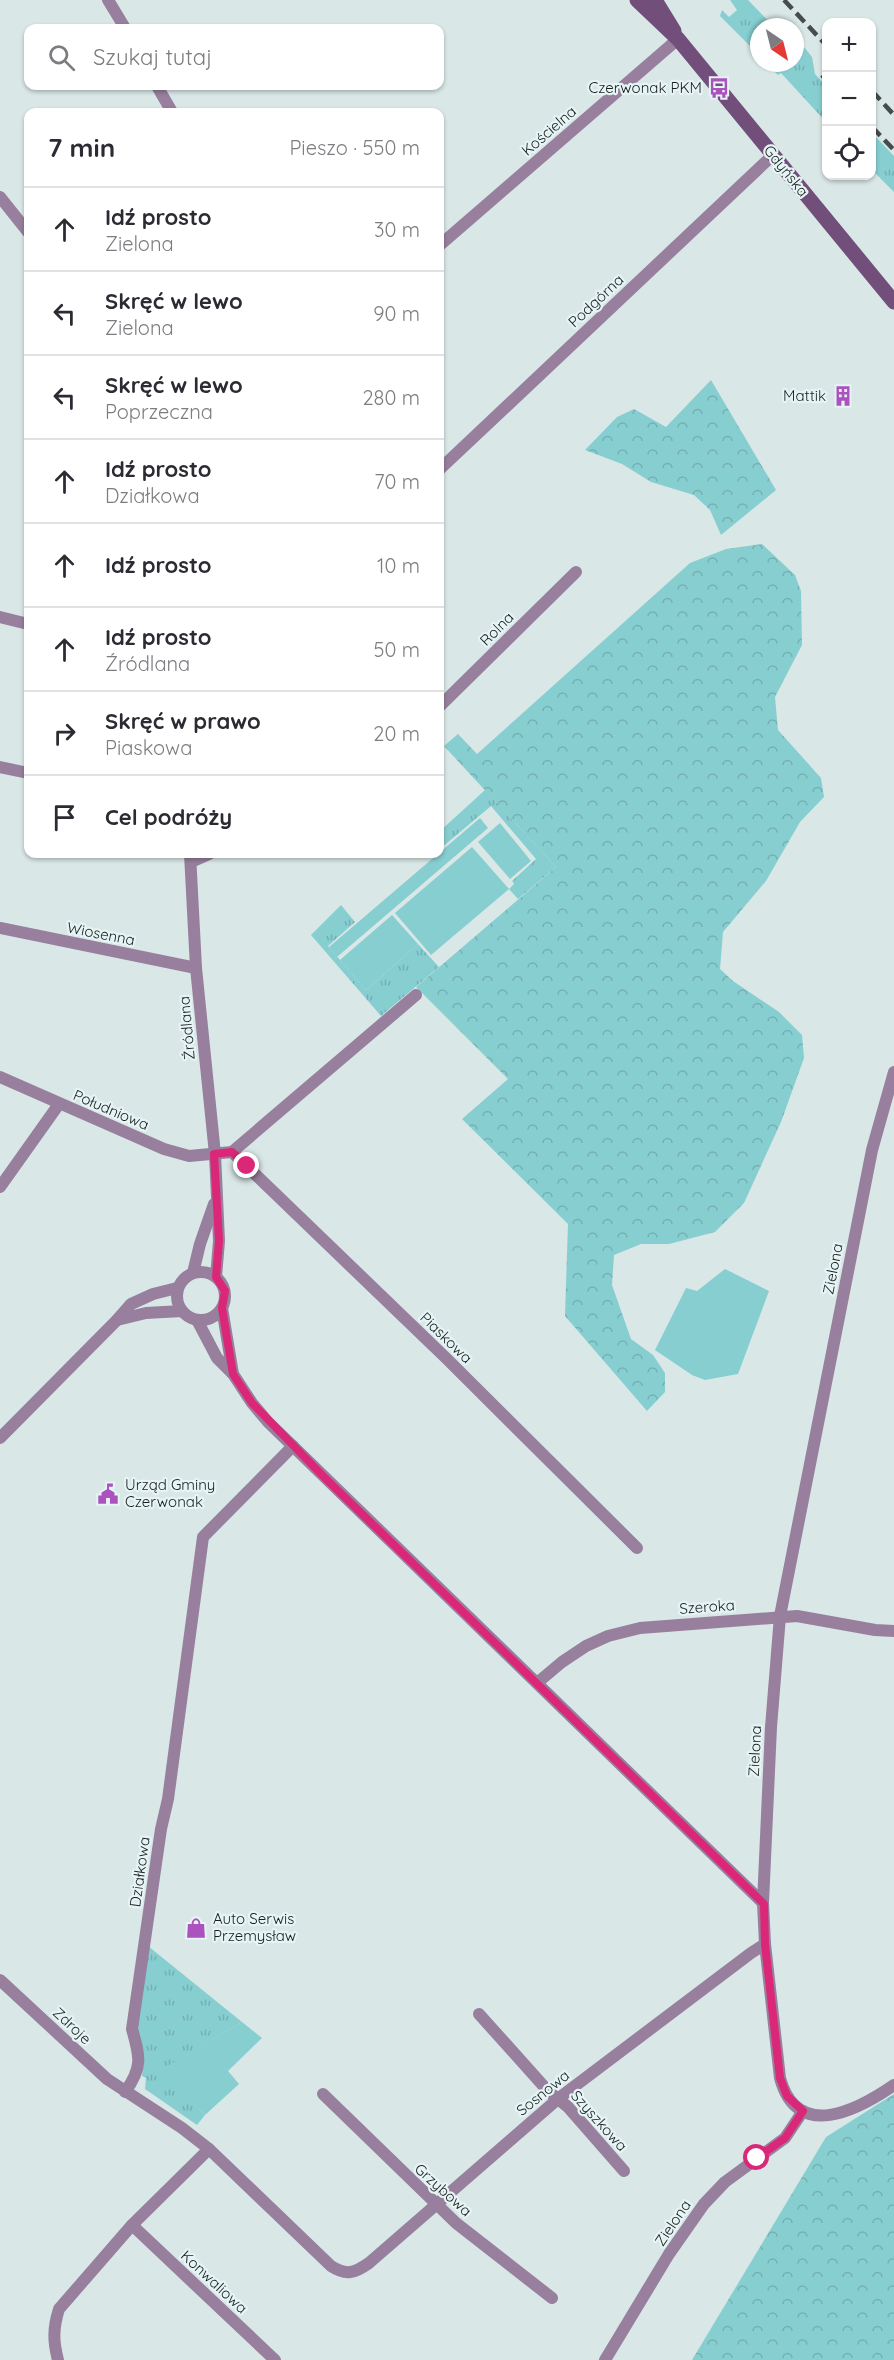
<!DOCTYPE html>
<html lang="pl">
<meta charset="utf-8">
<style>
:root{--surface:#fff;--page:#f2f2f3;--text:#2b2b33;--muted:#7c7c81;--line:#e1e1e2}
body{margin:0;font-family:Quicksand,sans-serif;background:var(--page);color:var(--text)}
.controls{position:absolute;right:18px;top:18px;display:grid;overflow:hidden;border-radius:12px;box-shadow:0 2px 4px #0004}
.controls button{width:54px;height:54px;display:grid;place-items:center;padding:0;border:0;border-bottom:2px solid var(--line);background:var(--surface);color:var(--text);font:30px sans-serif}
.compass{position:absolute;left:750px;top:18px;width:54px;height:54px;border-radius:50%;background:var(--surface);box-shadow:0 2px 4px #0004;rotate:145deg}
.stop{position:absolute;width:18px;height:18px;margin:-14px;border:4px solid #db2777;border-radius:50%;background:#fff}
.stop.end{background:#db2777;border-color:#fff;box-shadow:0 2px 6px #0008}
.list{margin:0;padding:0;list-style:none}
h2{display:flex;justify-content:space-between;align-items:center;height:78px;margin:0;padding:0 24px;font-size:26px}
h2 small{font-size:20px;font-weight:400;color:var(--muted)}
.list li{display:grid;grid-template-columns:39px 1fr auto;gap:18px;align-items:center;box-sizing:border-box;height:84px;padding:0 24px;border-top:2px solid var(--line)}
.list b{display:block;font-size:22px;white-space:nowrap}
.list p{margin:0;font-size:20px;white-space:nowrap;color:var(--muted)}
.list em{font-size:20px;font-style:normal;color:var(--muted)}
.icon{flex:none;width:33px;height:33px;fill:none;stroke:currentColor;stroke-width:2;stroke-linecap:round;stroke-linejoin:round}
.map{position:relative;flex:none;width:894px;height:2360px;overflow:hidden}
.search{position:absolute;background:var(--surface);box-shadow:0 2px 4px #0004;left:24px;top:24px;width:420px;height:66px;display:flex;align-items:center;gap:15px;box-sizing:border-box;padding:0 21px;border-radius:12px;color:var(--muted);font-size:22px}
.panel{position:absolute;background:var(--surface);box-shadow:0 2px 4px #0004;left:24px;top:108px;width:420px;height:750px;border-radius:12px}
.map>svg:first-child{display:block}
.grass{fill:url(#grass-tufts)}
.forest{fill:url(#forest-crowns)}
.green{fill:#87ced1}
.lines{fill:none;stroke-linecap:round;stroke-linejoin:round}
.street{stroke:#977f9d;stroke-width:12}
.secondary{stroke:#724f7a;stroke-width:15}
.rail{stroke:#454c4c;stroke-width:4.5;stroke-dasharray:12 6;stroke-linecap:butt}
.route{stroke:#db2777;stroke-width:8}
.labels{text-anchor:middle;stroke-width:4.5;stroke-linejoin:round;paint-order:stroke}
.poi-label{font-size:15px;fill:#191e1e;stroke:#e6f4f5;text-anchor:end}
.street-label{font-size:15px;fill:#191e1e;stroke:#e6f4f5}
</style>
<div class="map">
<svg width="894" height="2360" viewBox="0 0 894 2360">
<defs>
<pattern id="grass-tufts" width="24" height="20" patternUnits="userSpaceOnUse" patternTransform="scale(1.5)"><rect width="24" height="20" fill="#87ced1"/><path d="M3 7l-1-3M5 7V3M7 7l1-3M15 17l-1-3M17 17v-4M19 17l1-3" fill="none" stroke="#74b0b3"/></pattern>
<pattern id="forest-crowns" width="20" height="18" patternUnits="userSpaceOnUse" patternTransform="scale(1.5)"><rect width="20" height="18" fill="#87ced1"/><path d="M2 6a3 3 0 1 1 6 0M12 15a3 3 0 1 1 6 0" fill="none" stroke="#74b0b3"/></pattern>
</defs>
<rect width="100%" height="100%" fill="#d9e7e7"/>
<!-- grass -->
<g class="grass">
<path d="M730 0H748L774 27H759V55L720 16 722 10 729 17 737 10Z"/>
<path d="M804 47 812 57 815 74 826 86V122L781 73 778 75 766 63H795V49L798 52Z"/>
<path d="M872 133 894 156V192L872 170Z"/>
<path d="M485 790 556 867 518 899 509 889 514 884 512 881 536 859 491 806 440 849V831Z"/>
<path d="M341 905 355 922 328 946 366 990 418 944 439 967 381 1016 311 935Z"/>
<path d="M148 1946 242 2022 160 2071 205 2115 197 2125 145 2089 146 2078 142 2076 143 2049 137 2031Z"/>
</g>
<!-- forest -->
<g class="forest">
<path d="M711 380 776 490 721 535 710 510 694 495 651 482 622 464 585 450 617 417 634 409 666 427Z"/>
<path d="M762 544 795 575 801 591 802 645 775 697 778 730 821 778 824 797 800 822 766 881 723 932 720 969 733 981 779 1012 802 1035 804 1058 781 1122 744 1203 715 1232 669 1244H641L614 1255 612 1285 631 1339 653 1355 665 1373V1392L647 1411 565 1316 568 1224 462 1119 508 1079 416 987 556 867 444 746 458 734 477 754 690 563 726 549Z"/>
<path d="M894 2094V2360H692L826 2137Z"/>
</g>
<!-- green -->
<g class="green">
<path d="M480 818 488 828 337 957 329 947Z"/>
<path d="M500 823 531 861 510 879 478 842Z"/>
<path d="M472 847 509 889 431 955 395 913Z"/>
<path d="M392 915 418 944 366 990 340 960Z"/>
<path d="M725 1269 769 1291 738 1374 705 1380 692 1375 655 1350 686 1288 697 1291Z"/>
<path d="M242 2022 262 2038 228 2071 239 2084 205 2115 159 2071Z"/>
</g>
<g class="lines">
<!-- street -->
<g class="street">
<path d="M108 0 125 28"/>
<path d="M157 86 172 112"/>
<path d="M0 197 28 232"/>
<path d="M440 245 678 39"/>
<path d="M440 469 773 155"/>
<path d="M0 617 28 624"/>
<path d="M440 706 576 572"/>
<path d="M0 767 28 773"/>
<path d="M190 854 196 968 215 1154 219 1241 216 1277"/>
<path d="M191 862 209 854"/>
<path d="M0 928 196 968"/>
<path d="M894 1072 872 1150 780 1616 771 1727 763 1903 765 1944 780 2078C797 2142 858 2110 894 2085"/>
<path d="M0 1077 164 1149 189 1156 232 1152 447 1359 637 1548"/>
<path d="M232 1152 416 995"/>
<path d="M0 1187 59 1104"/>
<circle cx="201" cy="1296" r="24"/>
<path d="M193 1273 200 1244 214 1204"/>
<path d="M222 1308 233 1374"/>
<path d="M117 1320 146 1313 182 1311"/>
<path d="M197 1320 217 1358 233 1374 252 1403 268 1422 763 1903"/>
<path d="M0 1438 117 1320 131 1304 153 1294 177 1288"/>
<path d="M537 1683 562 1662 586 1646 608 1636 640 1628 797 1616 875 1630 894 1631"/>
<path d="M0 1980 107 2079 182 2128 209 2149 132 2225 59 2309C53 2328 53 2341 58 2360"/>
<path d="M479 2014 548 2091 568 2107 624 2171"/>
<path d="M125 2092C143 2067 140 2057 132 2029L161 1829 168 1799 203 1537 293 1446"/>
<path d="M323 2094 456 2223 552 2298"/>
<path d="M209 2149 331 2266C346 2276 355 2273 369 2263L559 2098 751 1953 765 1944"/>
<path d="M132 2225 275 2360"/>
<path d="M605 2360 669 2254 704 2204 725 2182 785 2138 803 2111"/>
</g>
<!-- secondary -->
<g class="secondary">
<path d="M637 0 678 39 894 302"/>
<path d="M655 0 674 31"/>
</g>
<!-- rail -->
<g class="rail">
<path d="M784 0 826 45"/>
<path d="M822 75 826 80"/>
<path d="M872 91 894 115"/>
<path d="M872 127 894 150"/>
</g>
</g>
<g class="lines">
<!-- route -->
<path class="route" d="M247 1166 232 1152 214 1154 219 1241 216 1277 225 1291 222 1308 233 1374 252 1403 324 1477 764 1904 765 1944 780 2078 787 2096 803 2111 785 2138 757 2158"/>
</g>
<!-- icons -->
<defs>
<g id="bus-bare" transform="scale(1.62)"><path d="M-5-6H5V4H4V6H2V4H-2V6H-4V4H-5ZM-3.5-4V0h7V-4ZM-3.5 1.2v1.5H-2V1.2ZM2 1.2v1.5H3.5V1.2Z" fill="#ab52bf" stroke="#e6f4f5" stroke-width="2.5" paint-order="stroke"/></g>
<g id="building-bare" transform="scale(1.62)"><path d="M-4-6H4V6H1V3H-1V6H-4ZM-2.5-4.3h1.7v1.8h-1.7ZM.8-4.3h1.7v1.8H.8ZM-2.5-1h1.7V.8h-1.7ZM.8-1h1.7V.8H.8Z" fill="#ab52bf" stroke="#e6f4f5" stroke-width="2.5" paint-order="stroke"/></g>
<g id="civic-bare" transform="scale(1.62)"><path d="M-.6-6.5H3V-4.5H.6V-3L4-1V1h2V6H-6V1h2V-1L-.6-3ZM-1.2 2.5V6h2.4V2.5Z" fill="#ab52bf" stroke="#e6f4f5" stroke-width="2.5" paint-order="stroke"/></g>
<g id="shop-bare" transform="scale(1.62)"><path d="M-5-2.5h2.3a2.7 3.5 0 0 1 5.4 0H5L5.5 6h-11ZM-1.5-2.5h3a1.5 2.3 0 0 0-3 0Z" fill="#ab52bf" stroke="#e6f4f5" stroke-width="2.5" paint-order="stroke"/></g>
</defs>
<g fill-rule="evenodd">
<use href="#bus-bare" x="719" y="88"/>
<use href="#building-bare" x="843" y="396"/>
<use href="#civic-bare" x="108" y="1494"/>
<use href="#shop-bare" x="196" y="1928"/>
</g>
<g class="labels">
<!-- poi labels -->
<g class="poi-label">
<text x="702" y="93">Czerwonak PKM</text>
<text x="826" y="401">Mattik</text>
<text x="125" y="1490" text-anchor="start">Urząd Gminy<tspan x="125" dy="17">Czerwonak</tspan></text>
<text x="213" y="1924" text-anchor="start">Auto Serwis<tspan x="213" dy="17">Przemysław</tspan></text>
</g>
<!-- street labels -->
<g class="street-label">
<text transform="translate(549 131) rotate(-41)" y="5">Kościelna</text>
<text transform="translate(786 171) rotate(51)" y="5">Gdyńska</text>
<text transform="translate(596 301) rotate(-43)" y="5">Podgórna</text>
<text transform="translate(497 629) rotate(-45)" y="5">Rolna</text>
<text transform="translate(101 934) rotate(11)" y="5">Wiosenna</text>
<text transform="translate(187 1028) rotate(-95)" y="5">Źródlana</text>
<text transform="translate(111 1110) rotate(23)" y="5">Południowa</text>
<text transform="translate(833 1269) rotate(-79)" y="5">Zielona</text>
<text transform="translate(446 1338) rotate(44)" y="5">Piaskowa</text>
<text transform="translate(707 1607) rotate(-4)" y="5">Szeroka</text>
<text transform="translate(755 1751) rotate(-87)" y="5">Zielona</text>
<text transform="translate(140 1872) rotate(-82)" y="5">Działkowa</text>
<text transform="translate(72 2026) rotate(43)" y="5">Zdroje</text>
<text transform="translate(543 2093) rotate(-39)" y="5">Sosnowa</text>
<text transform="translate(599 2121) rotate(48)" y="5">Szyszkowa</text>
<text transform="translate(443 2190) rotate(42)" y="5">Grzybowa</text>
<text transform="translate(673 2223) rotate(-56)" y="5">Zielona</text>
<text transform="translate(214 2282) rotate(43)" y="5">Konwaliowa</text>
</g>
</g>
</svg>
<div class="controls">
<button>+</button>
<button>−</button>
<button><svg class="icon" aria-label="locate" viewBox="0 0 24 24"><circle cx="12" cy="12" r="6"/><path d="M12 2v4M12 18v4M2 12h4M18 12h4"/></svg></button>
</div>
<svg class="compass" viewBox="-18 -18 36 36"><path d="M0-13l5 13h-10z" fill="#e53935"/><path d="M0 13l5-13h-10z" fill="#7c7c81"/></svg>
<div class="stop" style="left:757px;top:2158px"></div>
<div class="stop end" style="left:247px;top:1166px"></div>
<div class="search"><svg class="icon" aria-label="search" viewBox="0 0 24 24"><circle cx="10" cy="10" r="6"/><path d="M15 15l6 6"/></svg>Szukaj tutaj</div>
<section class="panel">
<h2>7 min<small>Pieszo · 550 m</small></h2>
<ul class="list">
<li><svg class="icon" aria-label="ahead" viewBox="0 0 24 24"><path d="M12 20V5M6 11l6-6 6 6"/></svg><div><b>Idź prosto</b><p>Zielona</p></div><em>30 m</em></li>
<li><svg class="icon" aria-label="left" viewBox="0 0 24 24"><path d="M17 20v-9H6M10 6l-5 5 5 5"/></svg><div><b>Skręć w lewo</b><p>Zielona</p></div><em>90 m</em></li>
<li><svg class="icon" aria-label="left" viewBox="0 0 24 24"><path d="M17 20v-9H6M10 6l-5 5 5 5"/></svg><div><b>Skręć w lewo</b><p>Poprzeczna</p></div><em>280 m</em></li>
<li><svg class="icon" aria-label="ahead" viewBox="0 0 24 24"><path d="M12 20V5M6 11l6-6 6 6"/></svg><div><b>Idź prosto</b><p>Działkowa</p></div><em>70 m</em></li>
<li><svg class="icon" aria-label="ahead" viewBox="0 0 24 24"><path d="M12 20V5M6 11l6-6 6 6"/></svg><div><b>Idź prosto</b></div><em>10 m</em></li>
<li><svg class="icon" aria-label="ahead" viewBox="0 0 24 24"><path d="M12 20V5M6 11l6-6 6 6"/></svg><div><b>Idź prosto</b><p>Źródlana</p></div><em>50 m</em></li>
<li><svg class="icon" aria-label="right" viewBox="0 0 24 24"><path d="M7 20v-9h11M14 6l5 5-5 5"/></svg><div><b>Skręć w prawo</b><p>Piaskowa</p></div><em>20 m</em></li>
<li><svg class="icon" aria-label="arrive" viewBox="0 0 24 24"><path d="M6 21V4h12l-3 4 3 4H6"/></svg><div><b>Cel podróży</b></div></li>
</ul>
</section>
</div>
